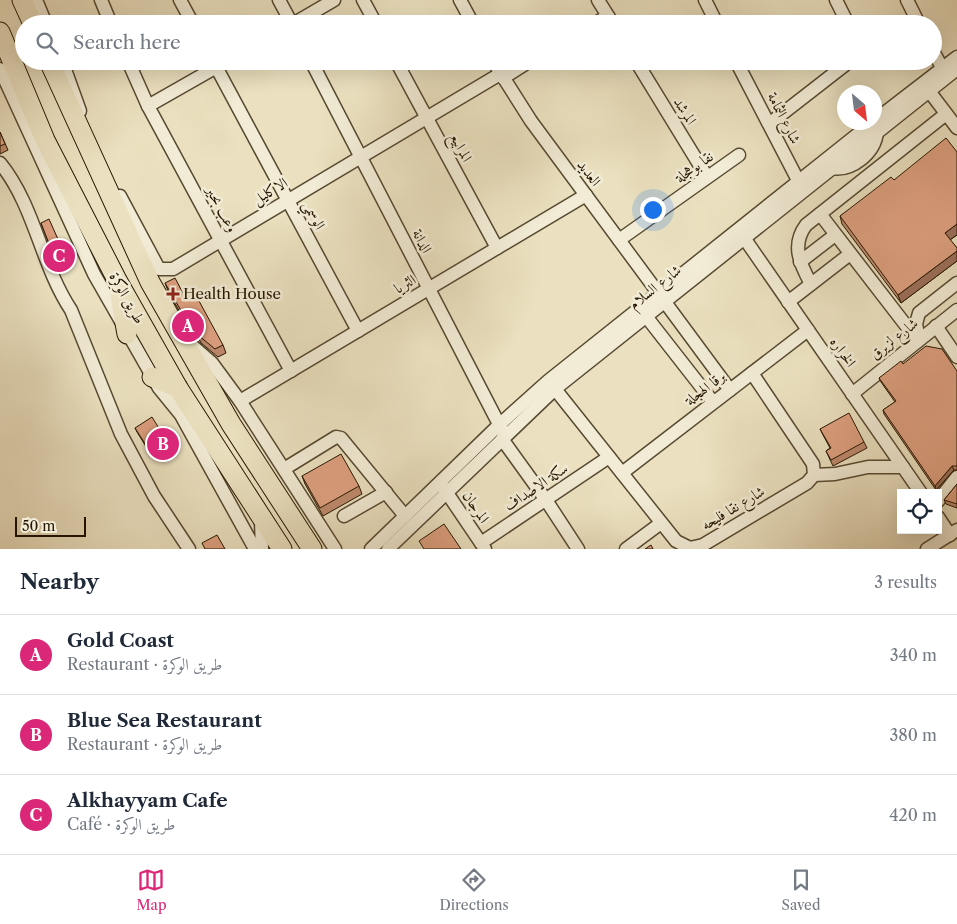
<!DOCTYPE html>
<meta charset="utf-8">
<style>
:root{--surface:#fff;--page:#f6f6f7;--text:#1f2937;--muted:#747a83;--line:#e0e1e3;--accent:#db2777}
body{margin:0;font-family:"Libre Caslon Text",Amiri,serif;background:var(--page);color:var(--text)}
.controls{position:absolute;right:15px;bottom:15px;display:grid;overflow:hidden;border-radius:0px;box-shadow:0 5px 20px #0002}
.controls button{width:45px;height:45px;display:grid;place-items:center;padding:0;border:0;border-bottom:1px solid var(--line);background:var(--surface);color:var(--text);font:25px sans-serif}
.compass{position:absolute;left:837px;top:85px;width:45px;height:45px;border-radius:50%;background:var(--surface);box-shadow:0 5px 20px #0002;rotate:152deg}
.scale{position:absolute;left:15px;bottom:12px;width:71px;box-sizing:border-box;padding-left:5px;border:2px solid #261601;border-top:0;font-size:14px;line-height:18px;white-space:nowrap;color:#261601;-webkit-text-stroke:4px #f2ecd6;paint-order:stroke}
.you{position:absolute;left:652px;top:209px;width:18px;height:18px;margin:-12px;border:4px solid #fff;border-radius:50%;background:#1a73e8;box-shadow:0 0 0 8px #1a73e833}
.badge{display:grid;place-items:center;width:32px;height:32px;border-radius:50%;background:var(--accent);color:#fff;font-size:16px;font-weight:700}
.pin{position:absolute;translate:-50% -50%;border:2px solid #fff;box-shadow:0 1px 5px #0006}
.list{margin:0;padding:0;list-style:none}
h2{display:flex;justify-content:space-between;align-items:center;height:65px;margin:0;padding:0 20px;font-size:21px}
h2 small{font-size:16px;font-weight:400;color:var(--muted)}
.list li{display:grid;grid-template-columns:32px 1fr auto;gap:15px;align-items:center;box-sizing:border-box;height:80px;padding:0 20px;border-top:1px solid var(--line)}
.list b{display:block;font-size:19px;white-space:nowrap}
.list p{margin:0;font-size:16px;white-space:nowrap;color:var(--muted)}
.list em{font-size:16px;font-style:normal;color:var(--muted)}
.icon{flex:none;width:28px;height:28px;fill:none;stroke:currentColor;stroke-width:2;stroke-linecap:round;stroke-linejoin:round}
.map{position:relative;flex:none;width:957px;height:549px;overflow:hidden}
.search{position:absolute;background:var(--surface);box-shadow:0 5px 20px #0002;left:15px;right:15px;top:15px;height:55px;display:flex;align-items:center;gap:12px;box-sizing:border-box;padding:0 18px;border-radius:28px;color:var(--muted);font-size:19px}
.sheet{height:305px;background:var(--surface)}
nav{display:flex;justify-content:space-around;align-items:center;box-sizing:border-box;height:70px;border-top:1px solid var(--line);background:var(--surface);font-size:14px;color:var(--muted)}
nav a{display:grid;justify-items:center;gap:2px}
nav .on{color:var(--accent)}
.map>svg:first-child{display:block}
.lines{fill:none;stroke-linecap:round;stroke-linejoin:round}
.minor-casing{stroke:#574931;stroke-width:15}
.highway-casing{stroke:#261601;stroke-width:21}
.minor{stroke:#f2ecd6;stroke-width:12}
.highway{stroke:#ebe1c0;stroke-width:19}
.wall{fill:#be896d;stroke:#261601}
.shaded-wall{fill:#9b6f59;stroke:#261601}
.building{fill:#dd9f7f;stroke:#261601}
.poi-dot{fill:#8f2418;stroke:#f2ecd6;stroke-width:2}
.labels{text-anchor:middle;stroke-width:5;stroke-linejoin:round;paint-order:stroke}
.street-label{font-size:15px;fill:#261601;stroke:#f2ecd6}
.poi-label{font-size:15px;fill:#261601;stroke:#f2ecd6;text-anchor:start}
</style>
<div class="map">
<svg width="957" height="549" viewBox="0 0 957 549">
<rect width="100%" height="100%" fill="#ebe1c0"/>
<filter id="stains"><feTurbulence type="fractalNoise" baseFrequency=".004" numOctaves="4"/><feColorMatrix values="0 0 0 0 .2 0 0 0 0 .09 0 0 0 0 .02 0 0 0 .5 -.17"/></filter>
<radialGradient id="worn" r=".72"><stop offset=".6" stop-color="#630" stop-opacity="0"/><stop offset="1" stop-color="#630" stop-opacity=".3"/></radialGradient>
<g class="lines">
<!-- minor casing -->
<g class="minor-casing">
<g id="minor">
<path d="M36 0 46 24"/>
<path d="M101 0 111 24"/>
<path d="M180 0 193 24"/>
<path d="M279 0 292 24"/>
<path d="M363 0 376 24"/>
<path d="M460 0 473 24"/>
<path d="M598 0 613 24"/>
<path d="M705 0 717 24"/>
<path d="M836 0 848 24"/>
<path d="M907 0 919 24"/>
<path d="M293 24 334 0"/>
<path d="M594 24 608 16"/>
<path d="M933 51 946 75"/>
<path d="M62 61 80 111"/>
<path d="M128 61 148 106 291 371"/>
<path d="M213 61 358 331"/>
<path d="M311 61 503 432"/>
<path d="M396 61 497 248"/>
<path d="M493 61 531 121 730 390"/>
<path d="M636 61 707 177"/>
<path d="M736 61 802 188"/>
<path d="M0 69 94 274 159 388 181 415 255 549"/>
<path d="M503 78 530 61"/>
<path d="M929 91 957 128"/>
<path d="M148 106 227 61"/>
<path d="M874 121 957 57"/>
<path d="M769 124 850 61"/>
<path d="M0 163C35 206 41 265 71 310L121 434 154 496 189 549"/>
<path d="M831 168C852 172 875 153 877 132"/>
<path d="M120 196 159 269H173L500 74"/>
<path d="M820 214 918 341"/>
<path d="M740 232 921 493"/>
<path d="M619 240 739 155"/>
<path d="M800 262 835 235"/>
<path d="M811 284C800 264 791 245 806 225L946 114"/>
<path d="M788 302 850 254"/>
<path d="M645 315 713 402"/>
<path d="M936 326 957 357"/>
<path d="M919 339 916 324 919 313 957 283"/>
<path d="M188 342 212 363 240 401 335 549"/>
<path d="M555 389 676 541 690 548 703 545 807 483 814 475 813 464 752 373"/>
<path d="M852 394 957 310"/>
<path d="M240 401 586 195"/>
<path d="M502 439 546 500 578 549"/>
<path d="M284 469 336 437 341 438 405 516"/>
<path d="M622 473 808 330"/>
<path d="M814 475 835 474 868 467H903"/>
<path d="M443 487 485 549"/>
<path d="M938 501 957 477"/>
<path d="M344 516 386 492"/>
<path d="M938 517 950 535"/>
<path d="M261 521 262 549"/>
<path d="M481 543 609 457"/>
<path d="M371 549 499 425 548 381 873 122"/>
<path d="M388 549 555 389 957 69"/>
<path d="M626 549 661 523"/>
<path d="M927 549 957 530"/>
</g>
</g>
<!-- highway casing -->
<g class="highway-casing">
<g id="highway">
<path d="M22 0 33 24"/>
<path d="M0 32 45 140 118 282 178 388 282 549"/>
<path d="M49 61 150 282 231 424 312 549"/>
<path d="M120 296 127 334"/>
<path d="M152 377 178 388"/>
</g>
</g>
<!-- minor -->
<use href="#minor" class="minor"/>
<!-- highway -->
<use href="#highway" class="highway"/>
</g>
<!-- wall -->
<g class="wall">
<path d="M0 132 8 150 0 154Z"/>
<path d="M957 152V235L950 240 957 248V261L901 303 842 224 840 216 894 180Z"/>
<path d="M41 223 65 255 67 262 58 266Z"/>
<path d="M165 283 223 345 226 353 218 357 201 343 195 332 192 334 168 291Z"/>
<path d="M903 364 957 371V470H954L936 490 884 414 883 410 895 402 881 382 879 378Z"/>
<path d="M135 428 168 443 170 447 153 458 137 432Z"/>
<path d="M820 429 864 442 867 448 833 466 826 451 830 448 823 435Z"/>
<path d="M302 476 359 486 362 494 323 516 305 484Z"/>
<path d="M957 484V508L946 504 944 500Z"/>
</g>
<!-- shaded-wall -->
<g class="shaded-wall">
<path d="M957 224V235L948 241 945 233Z"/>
<path d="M957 251V261L901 303 898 295Z"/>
<path d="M168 443 170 447 153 458 151 453Z"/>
<path d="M952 466 954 470 936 490 935 486Z"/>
</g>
<!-- building -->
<g class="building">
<path d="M0 132 5 144 0 146Z"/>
<path d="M946 138 957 152V224L945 233 957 248V251L898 295 840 216 891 177 894 180Z"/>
<path d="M49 219 65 255 55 259 41 223Z"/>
<path d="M175 278 184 295 193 290 223 345 215 349 198 335 193 324 190 326 165 283Z"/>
<path d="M926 346 942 349 957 371V466H952L935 486 883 410 896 401 879 378 901 361 903 364Z"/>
<path d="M849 413 864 442 831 460 826 451 831 448 820 429Z"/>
<path d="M152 417 168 443 151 453 135 428Z"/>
<path d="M341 454 359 486 320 508 302 476Z"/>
<path d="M957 484V504L944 500Z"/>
<path d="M444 524 461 549H424L419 541Z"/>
<path d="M217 535 225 549H205L202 543Z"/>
<path d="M651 545 653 549H645Z"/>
</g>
<!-- markers -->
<path class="poi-dot" d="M170.5 286.5h5v5h5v5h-5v5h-5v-5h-5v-5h5z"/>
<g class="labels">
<!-- street labels -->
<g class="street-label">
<text transform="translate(685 111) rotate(58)" y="5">المرشد</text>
<text transform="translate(784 118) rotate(63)" y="5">شارع الثمامة</text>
<text transform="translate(461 147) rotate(62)" y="5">المرابيع</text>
<text transform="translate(694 167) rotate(-35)" y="5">نقا بوهجلة</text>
<text transform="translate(589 173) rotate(53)" y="5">العديد</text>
<text transform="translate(270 191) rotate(-31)" y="5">الاكليل</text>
<text transform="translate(222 209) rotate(62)" y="5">وعب بحير</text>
<text transform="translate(314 215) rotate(62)" y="5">الوسمي</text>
<text transform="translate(422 241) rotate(63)" y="5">الدانة</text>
<text transform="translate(405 284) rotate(-31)" y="5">الثريا</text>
<text transform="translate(655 287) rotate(-38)" y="5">شارع السلام</text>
<text transform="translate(127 298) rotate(61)" y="5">طريق الوكرة</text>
<text transform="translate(894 339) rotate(-39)" y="5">شارع لزيرق</text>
<text transform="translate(843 352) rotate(55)" y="5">الخراره</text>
<text transform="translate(705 388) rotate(-37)" y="5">برقا الهجلة</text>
<text transform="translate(536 487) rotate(-34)" y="5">سكة الاصداف</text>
<text transform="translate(476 507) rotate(56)" y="5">المرجان</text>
<text transform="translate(733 508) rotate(-31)" y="5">شارع نقا فليحه</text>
</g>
<!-- poi labels -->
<g class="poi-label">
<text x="183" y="299">Health House</text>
</g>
</g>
<rect width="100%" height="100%" filter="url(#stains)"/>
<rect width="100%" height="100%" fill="url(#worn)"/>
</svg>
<div class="controls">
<button><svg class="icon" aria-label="locate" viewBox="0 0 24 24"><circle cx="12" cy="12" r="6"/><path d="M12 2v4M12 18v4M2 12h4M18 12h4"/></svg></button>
</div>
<svg class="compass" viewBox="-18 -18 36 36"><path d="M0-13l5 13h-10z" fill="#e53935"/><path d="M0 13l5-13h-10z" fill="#747a83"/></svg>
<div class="scale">50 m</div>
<div class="you"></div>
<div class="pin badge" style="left:188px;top:326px">A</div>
<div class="pin badge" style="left:163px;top:444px">B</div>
<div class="pin badge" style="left:59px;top:256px">C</div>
<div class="search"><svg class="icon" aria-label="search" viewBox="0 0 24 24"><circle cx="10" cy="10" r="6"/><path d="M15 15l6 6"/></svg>Search here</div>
</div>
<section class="sheet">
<h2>Nearby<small>3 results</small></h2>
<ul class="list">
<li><span class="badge">A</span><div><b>Gold Coast</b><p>Restaurant · طريق الوكرة</p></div><em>340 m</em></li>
<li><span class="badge">B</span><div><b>Blue Sea Restaurant</b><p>Restaurant · طريق الوكرة</p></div><em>380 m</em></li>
<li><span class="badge">C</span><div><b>Alkhayyam Cafe</b><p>Café · طريق الوكرة</p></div><em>420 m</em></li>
</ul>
</section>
<nav>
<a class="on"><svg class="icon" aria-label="map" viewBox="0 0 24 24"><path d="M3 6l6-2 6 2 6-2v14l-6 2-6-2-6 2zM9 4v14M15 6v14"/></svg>Map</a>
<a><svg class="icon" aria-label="directions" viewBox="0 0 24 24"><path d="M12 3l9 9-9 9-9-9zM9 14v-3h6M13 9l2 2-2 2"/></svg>Directions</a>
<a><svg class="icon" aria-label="saved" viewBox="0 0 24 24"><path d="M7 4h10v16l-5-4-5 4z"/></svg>Saved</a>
</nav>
